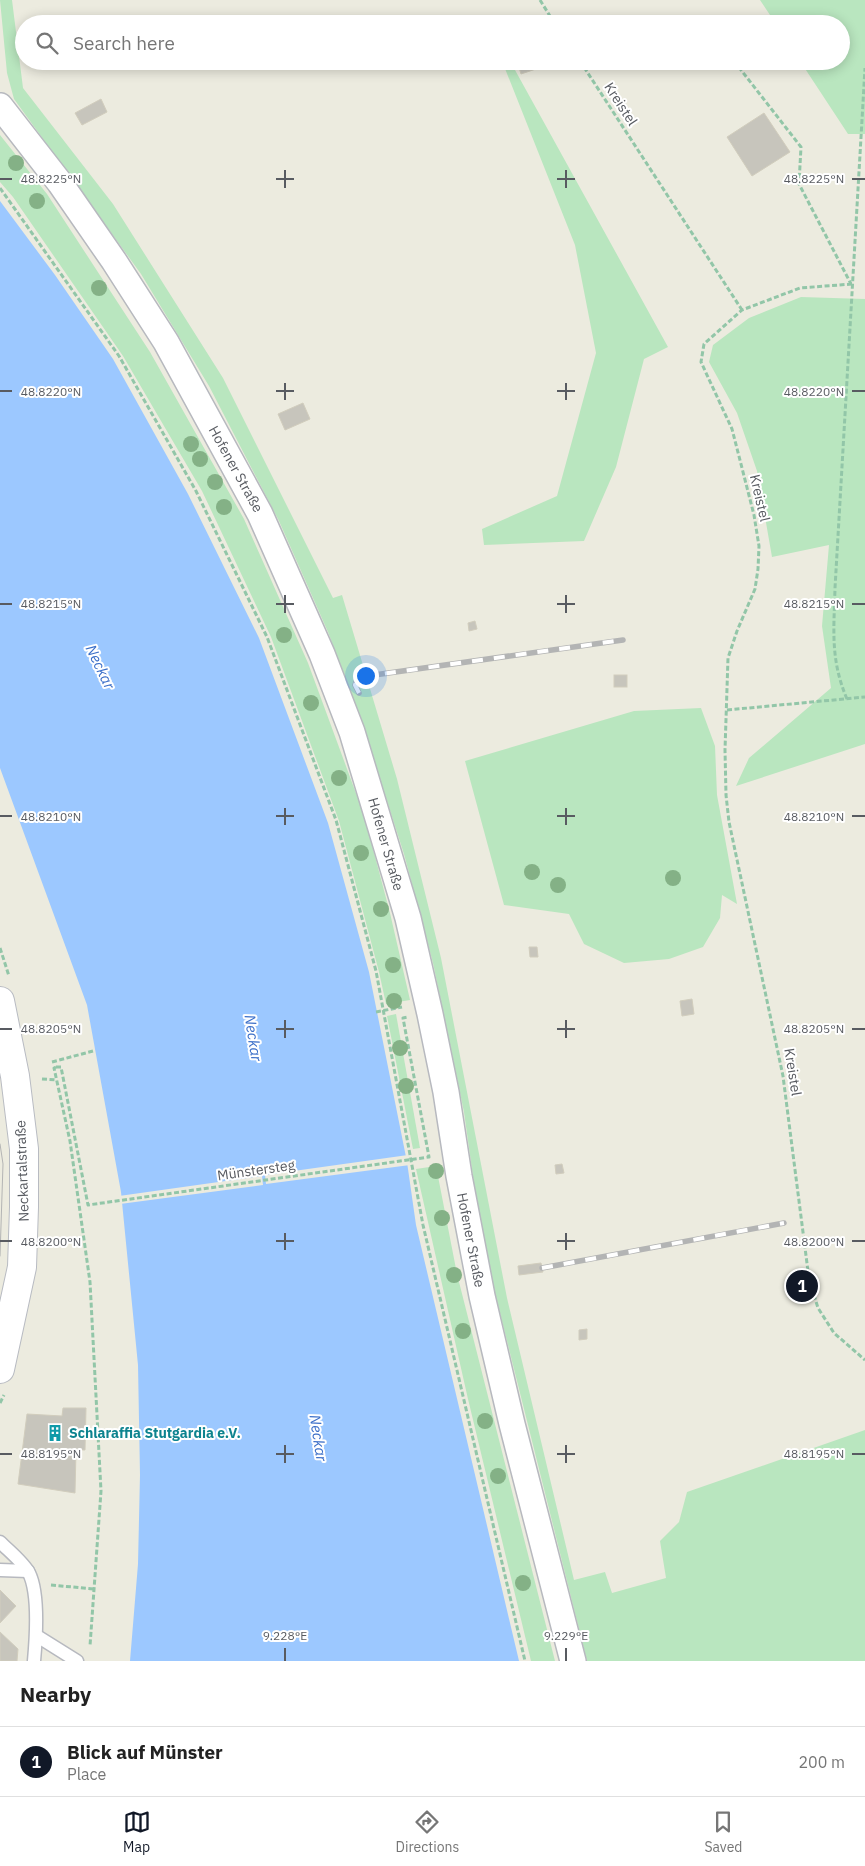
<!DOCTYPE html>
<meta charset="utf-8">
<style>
:root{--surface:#fff;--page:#f6f6f6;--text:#222;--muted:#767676;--line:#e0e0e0;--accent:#111827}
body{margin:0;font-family:"IBM Plex Sans",sans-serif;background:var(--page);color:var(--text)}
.you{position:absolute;left:365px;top:675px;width:18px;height:18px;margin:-12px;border:4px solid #fff;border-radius:50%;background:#1a73e8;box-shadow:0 0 0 8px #1a73e833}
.badge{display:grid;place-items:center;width:32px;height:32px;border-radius:50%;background:var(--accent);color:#fff;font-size:16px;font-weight:700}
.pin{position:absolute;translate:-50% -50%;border:2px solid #fff;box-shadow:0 1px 5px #0006}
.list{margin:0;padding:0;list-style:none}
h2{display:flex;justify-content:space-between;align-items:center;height:65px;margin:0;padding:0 20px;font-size:21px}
h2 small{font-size:16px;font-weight:400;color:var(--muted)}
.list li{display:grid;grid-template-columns:32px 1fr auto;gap:15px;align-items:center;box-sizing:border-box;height:70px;padding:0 20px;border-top:1px solid var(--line)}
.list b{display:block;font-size:19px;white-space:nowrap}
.list p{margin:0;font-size:16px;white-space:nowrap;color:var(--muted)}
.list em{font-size:16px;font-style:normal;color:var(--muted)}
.icon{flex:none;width:28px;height:28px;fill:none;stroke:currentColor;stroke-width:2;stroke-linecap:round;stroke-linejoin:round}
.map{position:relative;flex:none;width:865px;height:1661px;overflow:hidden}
.search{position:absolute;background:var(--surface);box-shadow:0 2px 12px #0003;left:15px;right:15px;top:15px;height:55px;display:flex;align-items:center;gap:12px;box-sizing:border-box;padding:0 18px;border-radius:28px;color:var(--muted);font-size:19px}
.sheet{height:135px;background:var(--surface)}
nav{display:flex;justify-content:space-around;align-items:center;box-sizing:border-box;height:70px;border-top:1px solid var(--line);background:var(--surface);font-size:14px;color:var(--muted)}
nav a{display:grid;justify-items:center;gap:2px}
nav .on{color:var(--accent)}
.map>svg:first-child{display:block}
.green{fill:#b9e6bf}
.water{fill:#9cc8ff}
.pier{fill:#ecebdf}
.building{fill:#c7c5bc;stroke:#d1cdbd}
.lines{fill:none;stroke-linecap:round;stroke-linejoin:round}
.service-casing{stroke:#b7b9bf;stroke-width:15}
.minor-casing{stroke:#b7b9bf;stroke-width:28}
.secondary-casing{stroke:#b8bbc2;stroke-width:30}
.path{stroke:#92c6a8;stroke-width:3;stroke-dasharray:5 2.5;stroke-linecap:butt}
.service{stroke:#fff;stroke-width:12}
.minor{stroke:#fff;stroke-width:25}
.secondary{stroke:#fff;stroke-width:28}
.tram{stroke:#b3b4b4;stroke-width:1}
.rail-casing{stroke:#b3b4b4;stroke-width:5.5}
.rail{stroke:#fff;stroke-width:4;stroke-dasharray:11;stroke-linecap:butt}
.path-bridge{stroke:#92c6a8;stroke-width:3;stroke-dasharray:5 2.5;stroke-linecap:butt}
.tree{fill:#84b186}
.ticks{fill:none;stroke:#585b61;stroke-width:2}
.labels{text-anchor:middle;stroke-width:4;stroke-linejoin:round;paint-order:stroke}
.street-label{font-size:14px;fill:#585b61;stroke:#fff}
.culture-label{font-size:14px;font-weight:bold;fill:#0d838f;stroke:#fff;text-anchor:start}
.water-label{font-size:15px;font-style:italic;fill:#3a6ec8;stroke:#fff}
.ticks-label{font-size:12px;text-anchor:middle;fill:#585b61;stroke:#fff;stroke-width:4;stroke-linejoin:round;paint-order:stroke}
</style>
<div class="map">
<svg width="865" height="1661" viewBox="0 0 865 1661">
<rect width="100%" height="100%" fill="#ecebdf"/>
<!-- green -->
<g class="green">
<path d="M0 0H12L23 88 113 204 223 378 333 598 342 595 397 779 441 958 507 1298 574 1580 605 1572 612 1593 666 1578 660 1541 679 1522 687 1492 865 1430V1661H587L491 1277 475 1191 464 1112 433 963 404 854 361 720 328 632 279 521 209 386 141 274 14 99 7 73Z"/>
<path d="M760 0H865V134H848L800 61H841V24H776Z"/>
<path d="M502 61H512L515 70 668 347 644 359 616 467 584 541 484 545 482 529 557 496 596 353 575 245Z"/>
<path d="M0 135 47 194 150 352 244 519 308 663 364 815 390 913 410 1000 386 1004 379 972 339 821 271 637 202 491 123 356 13 197 0 182Z"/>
<path d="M801 297 865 299V744L736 786 749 758 831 688 822 626 829 545 772 557 757 471 737 413 709 362 713 345 749 318Z"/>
<path d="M701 708 715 746 717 795 737 904 722 895 720 918 703 947 669 959 624 963 584 944 569 914 504 905 465 761 634 711Z"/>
<path d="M396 1014 420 1148 413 1149 387 1016Z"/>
<path d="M436 1166 457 1274 555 1661H531L468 1399 416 1169Z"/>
</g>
<!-- water -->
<path class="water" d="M0 201 55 275 113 359 188 494 259 638 328 823 369 972 407 1162 416 1225 519 1661H130L138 1564 140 1475 138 1365 121 1192 87 1005 0 768Z"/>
<!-- pier -->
<g class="pier">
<path d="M408 1155 410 1165 266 1184 265 1175Z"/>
<path d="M262 1176 263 1185 120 1204 119 1196Z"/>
</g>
<!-- building -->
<g class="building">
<path d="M517 61H540L542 67 521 74Z"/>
<path d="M101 99 107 112 82 125 75 113Z"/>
<path d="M764 113 790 152 752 176 727 137Z"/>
<path d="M303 403 310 419 285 430 278 414Z"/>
<path d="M475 621 477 629 469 631 468 623Z"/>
<rect x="614" y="675" width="13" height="12"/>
<path d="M529 947H537L538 957H530Z"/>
<path d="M692 999 694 1014 682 1016 680 1001Z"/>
<path d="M562 1164 564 1173 556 1174 555 1165Z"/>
<path d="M541 1263 543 1272 519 1275 518 1266Z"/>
<path d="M587 1329V1339L579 1340V1330Z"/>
<path d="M63 1408H86L85 1450H76L75 1493 18 1484 27 1414 62 1416Z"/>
<path d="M0 1590 16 1606 0 1623Z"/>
<path d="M0 1632 18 1649 17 1661H0Z"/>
</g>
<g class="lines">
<!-- service casing -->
<g class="service-casing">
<g id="service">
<path d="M0 1542C9 1551 23 1562 29 1573 39 1593 36 1639 34 1661"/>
<path d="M0 1570 28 1571"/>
<path d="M37 1636 77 1661"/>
</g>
</g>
<!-- minor casing -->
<g class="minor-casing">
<path id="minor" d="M0 106 60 183 114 261 166 342 260 514 322 654 352 732 408 918 430 1014 446 1092 459 1176 482 1296 512 1424 573 1661"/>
</g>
<!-- secondary casing -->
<g class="secondary-casing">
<path id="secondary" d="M0 1001 15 1076 24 1149V1207L22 1267 0 1369"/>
</g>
<!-- path -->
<g class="path">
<path d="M540 0 555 24"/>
<path d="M580 61 742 310"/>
<path d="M734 61 801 147 799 184 851 284"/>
<path d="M0 188 119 356 196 491 267 637 336 820 376 971 423 1225 525 1661"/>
<path d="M852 284 800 288 742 310 704 344 701 362 732 429 754 515 759 546 758 569 755 589 737 631 728 658 725 750 726 795 729 822 783 1076 809 1279 818 1308 834 1333 865 1360"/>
<path d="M847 699C830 659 834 630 835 588L865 68"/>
<path d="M727 710 865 697"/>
<path d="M0 948 9 976"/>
<path d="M376 1012 402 1007"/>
<path d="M52 1062 93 1051"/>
<path d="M56 1067 54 1068 70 1141 90 1282 101 1491 90 1646"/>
<path d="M42 1079 57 1080"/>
<path d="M0 1403 4 1395"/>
<path d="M51 1585 94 1589"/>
</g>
<!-- service -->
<use href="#service" class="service"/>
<!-- minor -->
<use href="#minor" class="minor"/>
<!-- secondary -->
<use href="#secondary" class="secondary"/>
<!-- tram -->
<path class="tram" d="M0 1144 3 1164 0 1256"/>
<!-- rail casing -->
<g class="rail-casing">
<g id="rail">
<path d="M359 693 355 685 357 679 360 677 623 640"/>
<path d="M542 1268 784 1223"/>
</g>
</g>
<!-- rail -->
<use href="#rail" class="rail"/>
<!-- path-bridge -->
<path class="path-bridge" d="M56 1067H61L88 1205 429 1157 403 1018 408 1017"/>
</g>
<!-- trees -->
<g class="tree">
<circle cx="16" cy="163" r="8"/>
<circle cx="37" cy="201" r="8"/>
<circle cx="99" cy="288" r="8"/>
<circle cx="191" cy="444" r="8"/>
<circle cx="200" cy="459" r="8"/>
<circle cx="215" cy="482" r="8"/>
<circle cx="224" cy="507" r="8"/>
<circle cx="284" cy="635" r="8"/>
<circle cx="311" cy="703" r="8"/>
<circle cx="339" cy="778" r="8"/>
<circle cx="361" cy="853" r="8"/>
<circle cx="532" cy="872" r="8"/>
<circle cx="673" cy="878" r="8"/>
<circle cx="558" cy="885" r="8"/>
<circle cx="381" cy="909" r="8"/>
<circle cx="393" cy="965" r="8"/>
<circle cx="394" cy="1001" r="8"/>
<circle cx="400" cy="1048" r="8"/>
<circle cx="406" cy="1086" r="8"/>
<circle cx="436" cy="1171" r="8"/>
<circle cx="442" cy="1218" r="8"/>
<circle cx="454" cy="1275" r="8"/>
<circle cx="463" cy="1331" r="8"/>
<circle cx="485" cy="1421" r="8"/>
<circle cx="498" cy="1476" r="8"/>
<circle cx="523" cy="1583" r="8"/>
</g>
<!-- ticks -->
<path class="ticks" d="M285 170V188M566 170V188M0 179H12M276 179H294M557 179H575M852 179H865M285 383V400M566 383V400M0 391H12M276 391H294M557 391H575M852 391H865M285 595V613M566 595V613M0 604H12M276 604H294M557 604H575M852 604H865M285 808V825M566 808V825M0 816H12M276 816H294M557 816H575M852 816H865M285 1020V1038M566 1020V1038M0 1029H12M276 1029H294M557 1029H575M852 1029H865M285 1233V1250M566 1233V1250M0 1241H12M276 1241H294M557 1241H575M852 1241H865M285 1445V1463M566 1445V1463M0 1454H12M276 1454H294M557 1454H575M852 1454H865M285 1648V1661M566 1648V1661"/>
<!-- icons -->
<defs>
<g id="building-bare" transform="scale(1.35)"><path d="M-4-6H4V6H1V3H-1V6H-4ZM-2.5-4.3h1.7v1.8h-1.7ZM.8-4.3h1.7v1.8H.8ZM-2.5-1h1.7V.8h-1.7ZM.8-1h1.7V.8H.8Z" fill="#0f9aa8" stroke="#fff" stroke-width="2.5" paint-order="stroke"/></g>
</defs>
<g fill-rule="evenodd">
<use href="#building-bare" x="55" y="1433"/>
</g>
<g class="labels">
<!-- street labels -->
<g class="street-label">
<text transform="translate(621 104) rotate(57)" y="5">Kreistel</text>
<text transform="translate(236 469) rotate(61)" y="5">Hofener Straße</text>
<text transform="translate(760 498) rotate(77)" y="5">Kreistel</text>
<text transform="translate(386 844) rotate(74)" y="5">Hofener Straße</text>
<text transform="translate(793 1072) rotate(81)" y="5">Kreistel</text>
<text transform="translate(256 1170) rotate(-8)" y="5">Münstersteg</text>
<text transform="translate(22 1171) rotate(-92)" y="5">Neckartalstraße</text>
<text transform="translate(471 1240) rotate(79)" y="5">Hofener Straße</text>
</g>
<!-- culture labels -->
<g class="culture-label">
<text x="69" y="1438">Schlaraffia Stutgardia e.V.</text>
</g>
<!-- water labels -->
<g class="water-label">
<text transform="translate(100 667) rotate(64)" y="5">Neckar</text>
<text transform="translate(253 1038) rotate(81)" y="5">Neckar</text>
<text transform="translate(318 1438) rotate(81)" y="5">Neckar</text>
</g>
</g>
<g class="ticks-label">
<text x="51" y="183">48.8225°N</text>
<text x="814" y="183">48.8225°N</text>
<text x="51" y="396">48.8220°N</text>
<text x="814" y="396">48.8220°N</text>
<text x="51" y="608">48.8215°N</text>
<text x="814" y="608">48.8215°N</text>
<text x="51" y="821">48.8210°N</text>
<text x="814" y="821">48.8210°N</text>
<text x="51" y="1033">48.8205°N</text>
<text x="814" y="1033">48.8205°N</text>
<text x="51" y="1246">48.8200°N</text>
<text x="814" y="1246">48.8200°N</text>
<text x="51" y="1458">48.8195°N</text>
<text x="814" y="1458">48.8195°N</text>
<text x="285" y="1640">9.228°E</text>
<text x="566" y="1640">9.229°E</text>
</g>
</svg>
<div class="you"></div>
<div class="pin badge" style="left:802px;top:1286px">1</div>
<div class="search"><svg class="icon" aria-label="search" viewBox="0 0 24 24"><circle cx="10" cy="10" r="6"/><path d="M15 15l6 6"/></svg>Search here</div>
</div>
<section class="sheet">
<h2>Nearby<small></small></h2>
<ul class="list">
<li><span class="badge">1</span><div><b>Blick auf Münster</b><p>Place</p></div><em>200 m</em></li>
</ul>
</section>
<nav>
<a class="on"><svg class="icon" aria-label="map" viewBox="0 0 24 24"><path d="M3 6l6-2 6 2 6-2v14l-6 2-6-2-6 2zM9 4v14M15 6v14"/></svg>Map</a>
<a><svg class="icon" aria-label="directions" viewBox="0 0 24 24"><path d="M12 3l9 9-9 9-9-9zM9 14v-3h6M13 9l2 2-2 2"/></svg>Directions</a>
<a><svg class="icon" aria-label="saved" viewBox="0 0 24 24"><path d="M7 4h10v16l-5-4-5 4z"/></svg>Saved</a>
</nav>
